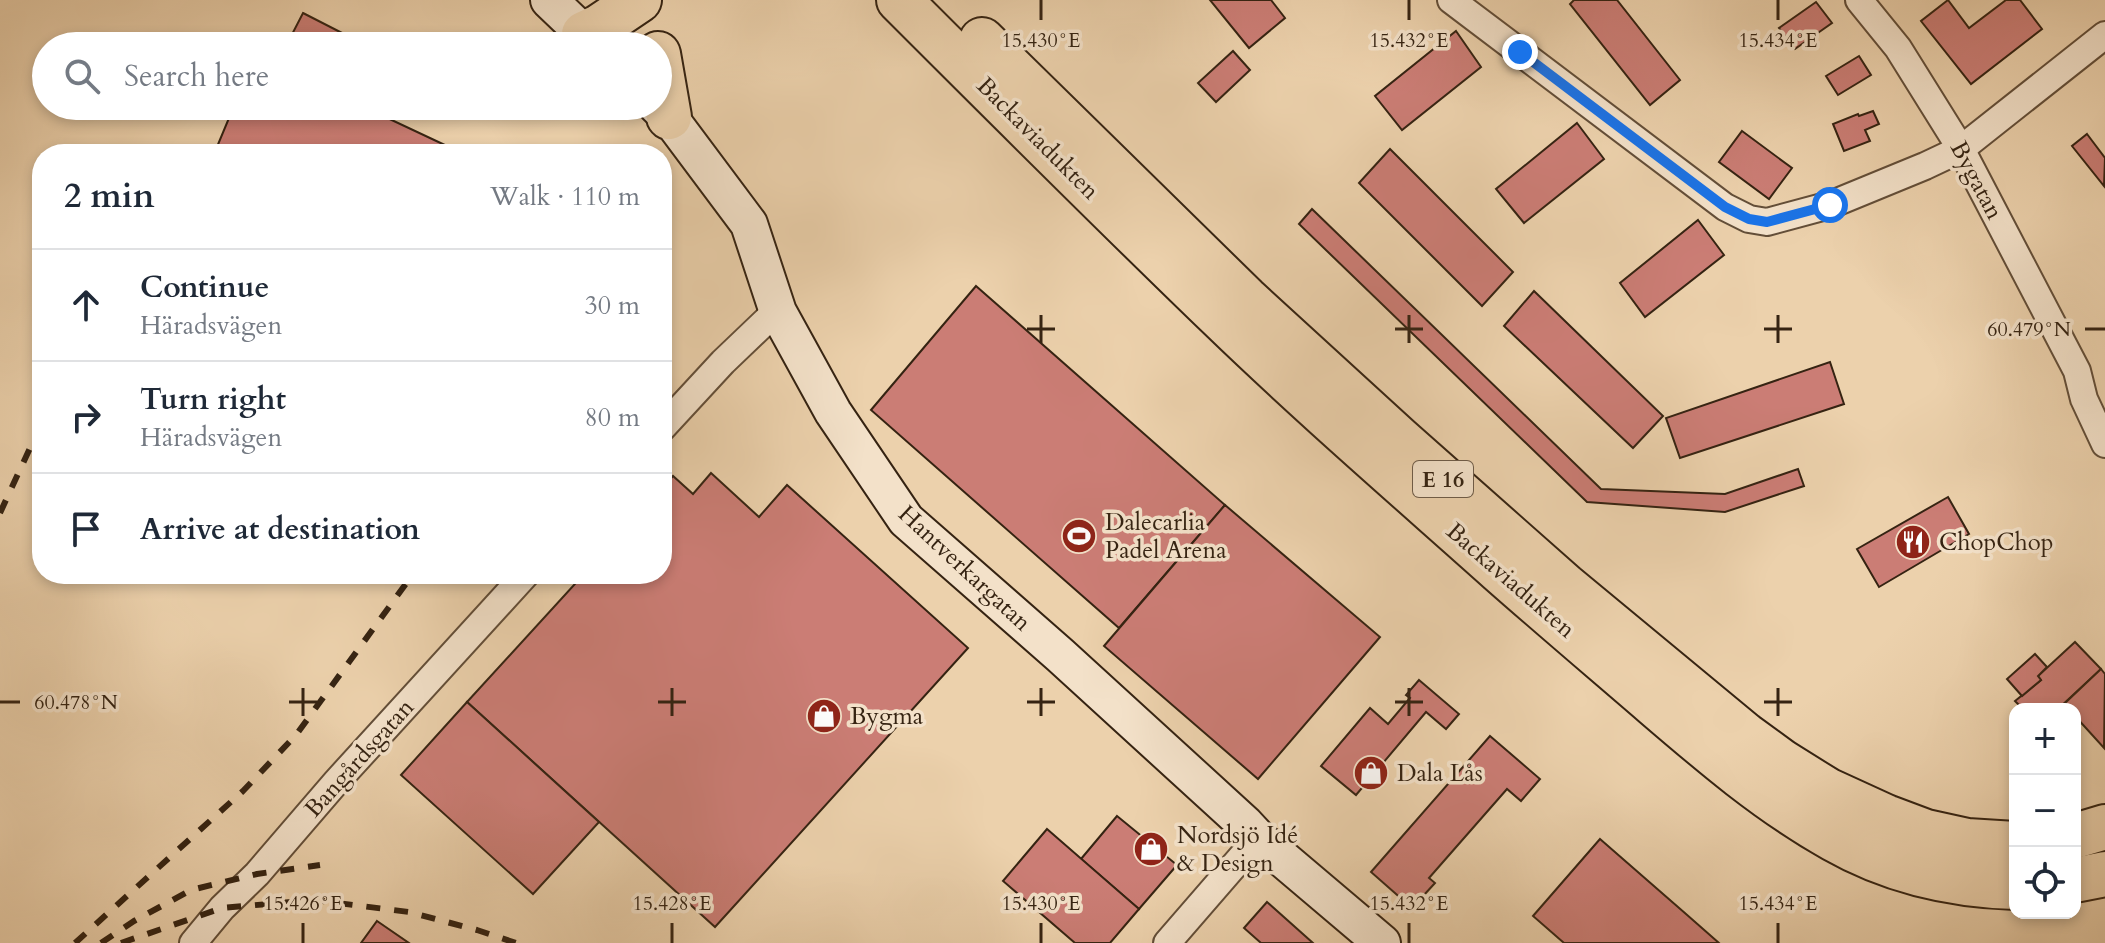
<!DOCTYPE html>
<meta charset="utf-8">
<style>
:root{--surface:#fff;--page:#f2f2f3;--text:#1f2937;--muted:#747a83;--line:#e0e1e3}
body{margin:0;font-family:Cardo,serif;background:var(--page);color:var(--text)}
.controls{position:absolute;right:24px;bottom:24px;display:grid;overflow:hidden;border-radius:16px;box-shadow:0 4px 12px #0003}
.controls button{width:72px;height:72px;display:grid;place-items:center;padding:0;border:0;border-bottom:2px solid var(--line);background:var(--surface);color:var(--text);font:40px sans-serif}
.stop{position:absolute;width:24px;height:24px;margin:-18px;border:6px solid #1a73e8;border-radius:50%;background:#fff}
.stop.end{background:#1a73e8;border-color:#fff;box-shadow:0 2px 8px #0008}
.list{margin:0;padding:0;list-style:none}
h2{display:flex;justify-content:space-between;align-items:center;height:104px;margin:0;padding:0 32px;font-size:34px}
h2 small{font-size:26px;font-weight:400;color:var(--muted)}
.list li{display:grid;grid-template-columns:52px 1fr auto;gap:24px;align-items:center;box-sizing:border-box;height:112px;padding:0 32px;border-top:2px solid var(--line)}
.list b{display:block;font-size:30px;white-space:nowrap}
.list p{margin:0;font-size:26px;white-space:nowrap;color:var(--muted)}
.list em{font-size:26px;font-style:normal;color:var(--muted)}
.icon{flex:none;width:44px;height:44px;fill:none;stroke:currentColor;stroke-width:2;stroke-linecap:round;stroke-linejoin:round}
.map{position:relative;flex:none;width:2105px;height:943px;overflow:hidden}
.search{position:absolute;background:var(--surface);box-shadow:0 4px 12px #0003;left:32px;top:32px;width:640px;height:88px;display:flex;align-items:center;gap:20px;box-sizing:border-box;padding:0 28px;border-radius:44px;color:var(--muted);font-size:30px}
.panel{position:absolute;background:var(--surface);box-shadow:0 4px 12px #0003;left:32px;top:144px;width:640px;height:440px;border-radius:32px}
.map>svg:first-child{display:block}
.building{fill:#cb7d75;stroke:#352312;stroke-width:2}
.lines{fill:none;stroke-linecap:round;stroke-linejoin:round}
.street-casing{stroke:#634e38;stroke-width:30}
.secondary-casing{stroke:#352312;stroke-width:40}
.highway-casing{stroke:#352312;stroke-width:48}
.street{stroke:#f3e1c9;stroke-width:26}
.secondary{stroke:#f3e1c9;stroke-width:36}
.highway{stroke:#ecd1ac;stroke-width:44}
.rail{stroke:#352312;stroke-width:6;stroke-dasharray:14 14;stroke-linecap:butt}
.route{stroke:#1a73e8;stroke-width:10}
.ticks{fill:none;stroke:#352312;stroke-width:3}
.labels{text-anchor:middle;stroke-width:7;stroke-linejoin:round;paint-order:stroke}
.shield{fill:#f3e1c9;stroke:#6e5c49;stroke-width:2}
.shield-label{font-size:22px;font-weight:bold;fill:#352312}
.street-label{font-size:24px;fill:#352312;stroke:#f3e1c9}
.poi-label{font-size:24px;fill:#352312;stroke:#f3e1c9;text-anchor:start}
.ticks-label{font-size:20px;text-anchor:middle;fill:#352312;stroke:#f3e1c9;stroke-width:7;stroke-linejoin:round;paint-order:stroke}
</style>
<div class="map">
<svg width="2105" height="943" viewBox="0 0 2105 943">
<rect width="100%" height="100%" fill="#ecd1ac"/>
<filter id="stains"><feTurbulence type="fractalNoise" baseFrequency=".0025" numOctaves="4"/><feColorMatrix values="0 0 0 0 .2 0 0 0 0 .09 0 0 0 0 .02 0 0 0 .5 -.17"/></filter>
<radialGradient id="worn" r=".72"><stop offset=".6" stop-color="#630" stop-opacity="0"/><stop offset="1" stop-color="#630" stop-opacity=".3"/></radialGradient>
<!-- building -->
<g class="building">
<path d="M1210 0H1271L1285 18 1249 48Z"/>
<path d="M1574 0H1617L1680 80 1650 105 1570 4Z"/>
<path d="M1948 0 1969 28 2006 0H2020L2042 29 1971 84 1921 21Z"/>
<path d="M1816 2 1832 23 1795 49 1779 28Z"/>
<path d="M303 13 350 37 346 46H286Z"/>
<path d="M1456 31 1481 67 1402 130 1375 96Z"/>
<path d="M1233 51 1250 70 1216 102 1198 83Z"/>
<path d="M1859 56 1871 75 1838 95 1826 76Z"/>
<path d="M234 106H362L464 154H214Z"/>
<path d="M1873 111 1879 124 1865 130 1870 141 1844 151 1833 124 1858 114 1859 116Z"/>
<path d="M1577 123 1604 159 1524 223 1496 189Z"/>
<path d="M1742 131 1792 168 1769 199 1719 162Z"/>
<path d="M2087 134 2105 158 2104 186 2072 146Z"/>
<path d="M1390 149 1513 272 1482 306 1359 183Z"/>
<path d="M1312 209 1601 489 1725 494 1798 469 1804 486 1725 512 1587 502 1299 224Z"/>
<path d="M1698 220 1724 255 1645 317 1620 283Z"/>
<path d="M976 286 1225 505 1119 628 871 410Z"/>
<path d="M1534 291 1663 416 1633 448 1504 326Z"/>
<path d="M1830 362 1844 404 1680 458 1666 418Z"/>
<path d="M711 473 759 517 787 485 968 648 715 927 467 702 584 574H662V488L673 476 693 494Z"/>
<path d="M1948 497 1969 534 1879 587 1857 549Z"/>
<path d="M1225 505 1380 637 1258 779 1104 646Z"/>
<path d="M2075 642 2101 669 2058 709H2023L2015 701 2041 680 2038 676Z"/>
<path d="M2035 654 2047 667 2038 676 2041 680 2022 696 2007 679Z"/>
<path d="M2101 669 2105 674 2104 748 2075 716V709H2069L2064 704Z"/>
<path d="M1419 680 1459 714 1446 729 1426 712 1356 795 1321 766 1370 708 1388 724 1410 698 1406 695Z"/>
<path d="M467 702 599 822 533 894 401 775Z"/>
<path d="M1490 736 1540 779 1521 801 1507 789 1429 878 1435 883 1412 908 1371 872Z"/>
<path d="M1117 816 1177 865 1139 909 1081 859Z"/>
<path d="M1047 829 1139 909 1110 943H1075L1003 881Z"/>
<path d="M1600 839 1686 914 1719 943H1564L1533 916Z"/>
<path d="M1267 902 1313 943H1261L1244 928Z"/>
<path d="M377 921 409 943H361Z"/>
</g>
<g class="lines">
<!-- street casing -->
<g class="street-casing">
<g id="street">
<path d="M1451 0 1725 207 1749 219 1767 222 1830 205 1925 166 1961 149 2105 35"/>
<path d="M1859 0 1898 48 1961 149 2077 371 2084 399 2105 444"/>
<path d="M662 428 723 362 768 319 778 312"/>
<path d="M193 943 222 908 257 874 337 781 526 574"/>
<path d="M1167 943 1258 838"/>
</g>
</g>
<!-- secondary casing -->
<g class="secondary-casing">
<g id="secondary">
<path d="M549 0 597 46"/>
<path d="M657 106 669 117 749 224 778 312 833 412 906 520 1060 655 1245 824 1258 838 1382 943"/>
</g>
</g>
<!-- highway casing -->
<g class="highway-casing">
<g id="highway">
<path d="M899 0C1005 106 1112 213 1220 317 1311 405 1406 487 1500 571 1551 616 1603 660 1654 704 1711 753 1768 802 1834 839 1890 871 1952 885 2015 887"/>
<path d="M584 34 599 27 639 0"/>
<path d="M982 40 1246 299 1399 439 1565 586 1745 735 1782 762 1827 790 1886 817 1926 832 1967 841 2015 844"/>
<path d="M658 54 669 117"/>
<path d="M2075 836 2105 827"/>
<path d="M2075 880 2105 874"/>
</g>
</g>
<!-- street -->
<use href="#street" class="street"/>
<!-- secondary -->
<use href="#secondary" class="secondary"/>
<!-- highway -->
<use href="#highway" class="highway"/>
<!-- rail -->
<g class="rail">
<path d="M0 513 42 422"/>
<path d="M75 943 243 791 296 735 413 574"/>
<path d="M101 943 134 921 191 890 257 874 320 865"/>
<path d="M121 943 222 908 314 900 409 912 477 930 516 943"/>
</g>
</g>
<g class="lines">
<!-- route -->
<path class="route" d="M1520 52 1725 207 1749 219 1767 222 1830 205"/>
</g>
<!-- ticks -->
<path class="ticks" d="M1041 0V20M1409 0V20M1778 0V20M1041 315V343M1409 315V343M1778 315V343M1027 329H1055M1395 329H1423M1764 329H1792M2085 329H2105M303 688V716M672 688V716M1041 688V716M1409 688V716M1778 688V716M0 702H20M289 702H317M658 702H686M1027 702H1055M1395 702H1423M1764 702H1792M303 923V943M672 923V943M1041 923V943M1409 923V943M1778 923V943"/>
<!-- icons -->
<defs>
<g id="stadium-disc" transform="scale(1.8)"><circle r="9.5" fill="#8f2418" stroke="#f3e1c9"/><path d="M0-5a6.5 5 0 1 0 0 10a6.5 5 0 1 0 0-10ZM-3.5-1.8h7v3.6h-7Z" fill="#fff"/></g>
<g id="restaurant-disc" transform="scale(1.8)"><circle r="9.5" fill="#8f2418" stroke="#f3e1c9"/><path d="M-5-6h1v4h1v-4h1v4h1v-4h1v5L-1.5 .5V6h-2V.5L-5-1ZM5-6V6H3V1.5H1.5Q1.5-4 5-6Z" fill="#fff"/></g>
<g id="shop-disc" transform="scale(1.8)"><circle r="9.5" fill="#8f2418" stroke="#f3e1c9"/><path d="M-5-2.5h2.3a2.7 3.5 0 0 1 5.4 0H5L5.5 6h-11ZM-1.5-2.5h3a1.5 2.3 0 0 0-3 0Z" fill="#fff"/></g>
</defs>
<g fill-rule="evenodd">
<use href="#stadium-disc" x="1079" y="536"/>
<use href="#restaurant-disc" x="1913" y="542"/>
<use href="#shop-disc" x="824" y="716"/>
<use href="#shop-disc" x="1371" y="773"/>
<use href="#shop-disc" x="1151" y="849"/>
</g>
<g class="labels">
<!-- shield labels -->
<rect class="shield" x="1413" y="461" width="60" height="36" rx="6"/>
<g class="shield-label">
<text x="1443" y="487">E 16</text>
</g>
<!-- street labels -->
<g class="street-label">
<text transform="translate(1038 138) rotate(45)" y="8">Backaviadukten</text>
<text transform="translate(1977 180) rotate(62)" y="8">Bygatan</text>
<text transform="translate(965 568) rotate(43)" y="8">Hantverkargatan</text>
<text transform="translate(1511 580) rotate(41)" y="8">Backaviadukten</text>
<text transform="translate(359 758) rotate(-48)" y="8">Bangårdsgatan</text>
</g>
<!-- poi labels -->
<g class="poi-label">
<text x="1105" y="530">Dalecarlia<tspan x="1105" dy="28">Padel Arena</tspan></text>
<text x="1939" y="550">ChopChop</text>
<text x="850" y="724">Bygma</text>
<text x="1397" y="781">Dala Lås</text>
<text x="1177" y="843">Nordsjö Idé<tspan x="1177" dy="28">&amp; Design</tspan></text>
</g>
</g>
<g class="ticks-label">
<text x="1041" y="47">15.430°E</text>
<text x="1409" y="47">15.432°E</text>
<text x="1778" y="47">15.434°E</text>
<text x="2029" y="336">60.479°N</text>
<text x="76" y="709">60.478°N</text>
<text x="303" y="910">15.426°E</text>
<text x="672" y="910">15.428°E</text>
<text x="1041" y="910">15.430°E</text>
<text x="1409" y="910">15.432°E</text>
<text x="1778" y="910">15.434°E</text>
</g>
<rect width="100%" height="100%" filter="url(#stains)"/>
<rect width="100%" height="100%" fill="url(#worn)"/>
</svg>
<div class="controls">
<button>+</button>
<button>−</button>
<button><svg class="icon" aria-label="locate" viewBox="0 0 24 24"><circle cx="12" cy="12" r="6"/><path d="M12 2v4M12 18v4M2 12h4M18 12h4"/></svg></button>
</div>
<div class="stop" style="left:1830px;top:205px"></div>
<div class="stop end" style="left:1520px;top:52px"></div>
<div class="search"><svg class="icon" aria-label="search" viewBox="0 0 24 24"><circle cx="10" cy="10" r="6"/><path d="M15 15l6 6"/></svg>Search here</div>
<section class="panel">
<h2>2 min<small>Walk · 110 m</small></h2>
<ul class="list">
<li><svg class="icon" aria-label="ahead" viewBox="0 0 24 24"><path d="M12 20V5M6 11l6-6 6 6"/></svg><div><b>Continue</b><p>Häradsvägen</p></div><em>30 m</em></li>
<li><svg class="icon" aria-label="right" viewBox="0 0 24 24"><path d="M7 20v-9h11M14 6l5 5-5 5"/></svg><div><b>Turn right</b><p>Häradsvägen</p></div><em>80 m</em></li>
<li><svg class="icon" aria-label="arrive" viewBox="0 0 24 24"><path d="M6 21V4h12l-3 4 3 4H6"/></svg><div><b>Arrive at destination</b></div></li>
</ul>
</section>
</div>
